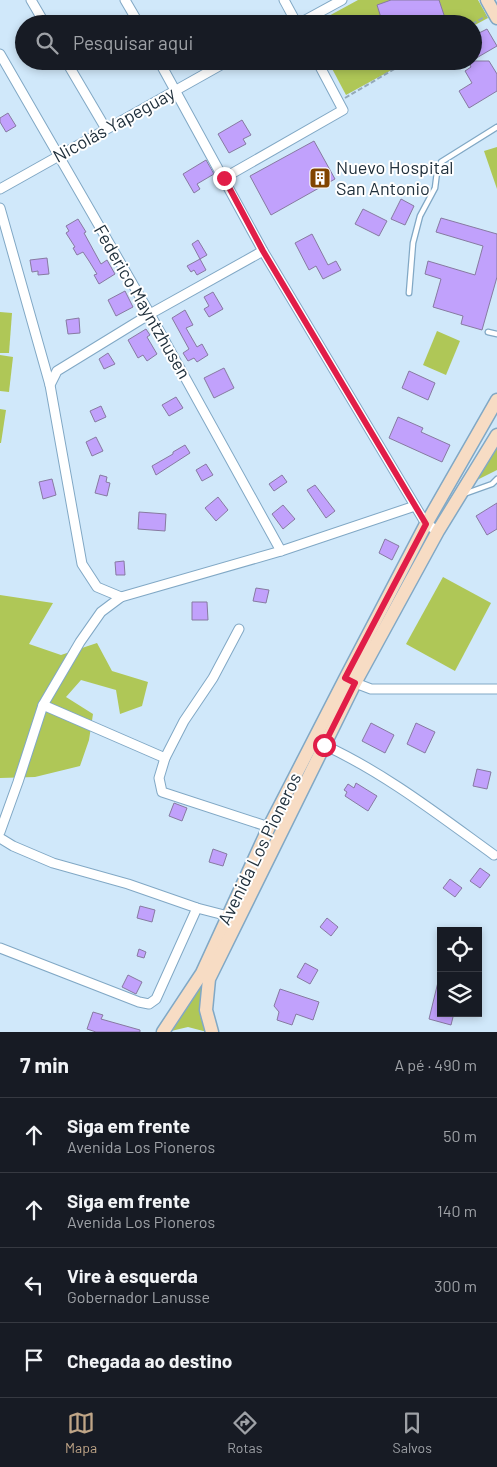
<!DOCTYPE html>
<html lang="pt">
<meta charset="utf-8">
<style>
:root{--surface:#171b24;--page:#242831;--text:#f1f3f6;--muted:#9ea1a6;--line:#363941;--accent:#bfa587}
body{margin:0;font-family:Barlow,sans-serif;background:var(--page);color:var(--text)}
.controls{position:absolute;right:15px;bottom:15px;display:grid;overflow:hidden;border-radius:0px;box-shadow:0 2px 8px #0003}
.controls button{width:45px;height:45px;display:grid;place-items:center;padding:0;border:0;border-bottom:1px solid var(--line);background:var(--surface);color:var(--text);font:25px sans-serif}
.stop{position:absolute;width:15px;height:15px;margin:-11px;border:4px solid #e11d48;border-radius:50%;background:#fff}
.stop.end{background:#e11d48;border-color:#fff;box-shadow:0 1px 5px #0008}
.list{margin:0;padding:0;list-style:none}
h2{display:flex;justify-content:space-between;align-items:center;height:65px;margin:0;padding:0 20px;font-size:21px}
h2 small{font-size:16px;font-weight:400;color:var(--muted)}
.list li{display:grid;grid-template-columns:32px 1fr auto;gap:15px;align-items:center;box-sizing:border-box;height:75px;padding:0 20px;border-top:1px solid var(--line)}
.list b{display:block;font-size:19px;white-space:nowrap}
.list p{margin:0;font-size:16px;white-space:nowrap;color:var(--muted)}
.list em{font-size:16px;font-style:normal;color:var(--muted)}
.icon{flex:none;width:28px;height:28px;fill:none;stroke:currentColor;stroke-width:2;stroke-linecap:round;stroke-linejoin:round}
.map{position:relative;flex:none;width:497px;height:1032px;overflow:hidden}
.search{position:absolute;background:var(--surface);box-shadow:0 2px 8px #0003;left:15px;right:15px;top:15px;height:55px;display:flex;align-items:center;gap:12px;box-sizing:border-box;padding:0 18px;border-radius:28px;color:var(--muted);font-size:19px}
.sheet{height:365px;background:var(--surface)}
nav{display:flex;justify-content:space-around;align-items:center;box-sizing:border-box;height:70px;border-top:1px solid var(--line);background:var(--surface);font-size:14px;color:var(--muted)}
nav a{display:grid;justify-items:center;gap:2px}
nav .on{color:var(--accent)}
.map>svg:first-child{display:block}
.green{fill:#afc757}
.building{fill:#c1a1fc;stroke:#877aa1}
.lines{fill:none;stroke-linecap:round;stroke-linejoin:round}
.service-casing{stroke:#81a8c5;stroke-width:7}
.minor-casing{stroke:#81a8c5;stroke-width:11}
.secondary-casing{stroke:#81a8c5;stroke-width:15}
.path{stroke:#94a9b9;stroke-width:2;stroke-dasharray:5 2.5;stroke-linecap:butt}
.service{stroke:#fff;stroke-width:4.5}
.minor{stroke:#fff;stroke-width:9}
.secondary{stroke:#f7dcc4;stroke-width:12}
.route{stroke:#e11d48;stroke-width:6}
.labels{text-anchor:middle;stroke-width:4;stroke-linejoin:round;paint-order:stroke}
.street-label{font-size:18px;fill:#20303c;stroke:#fff}
.poi-label{font-size:18px;fill:#20303c;stroke:#fff;text-anchor:start}
</style>
<div class="map">
<svg width="497" height="1032" viewBox="0 0 497 1032">
<rect width="100%" height="100%" fill="#d0e8fa"/>
<!-- green -->
<g class="green">
<path d="M358 0H478L488 18 473 26V24H314Z"/>
<path d="M328 61H408L346 95Z"/>
<path d="M497 147V189L484 151Z"/>
<path d="M0 312 12 313 9 353H0Z"/>
<path d="M437 331 460 341 446 375 423 365Z"/>
<path d="M0 355 13 357 9 392 0 391Z"/>
<path d="M0 409 6 410 1 443H0Z"/>
<path d="M497 447V470L477 480Z"/>
<path d="M443 577 491 603 455 671 406 644Z"/>
<path d="M0 595 53 603 29 644 61 655 97 643 112 671 148 682 142 706 120 714 116 690 81 680 66 697 93 714 89 740 80 766 35 777 0 778Z"/>
<path d="M206 976C200 996 195 1013 207 1032L188 1027 171 1031Z"/>
</g>
<!-- building -->
<g class="building">
<path d="M391 0H439L447 24H383L377 5Z"/>
<path d="M487 29 497 46 473 60V36Z"/>
<path d="M468 61H489L497 74V91L469 108 459 91 472 83 465 71 471 67Z"/>
<path d="M8 113 16 126 6 132 0 122V118Z"/>
<path d="M242 120 251 135 243 139 246 144 229 153 218 134Z"/>
<path d="M314 141 335 179 271 215 250 176Z"/>
<path d="M206 160 214 174 197 184 200 189 194 193 183 174Z"/>
<path d="M401 199 414 206 405 225 391 219Z"/>
<path d="M363 209 387 221 379 236 355 224Z"/>
<path d="M441 218 497 234V277L482 330 461 324 463 316 433 307 441 279 425 274 428 261 475 275 483 246 436 232Z"/>
<path d="M78 219 86 232 84 233 101 264 107 260 115 274 99 284 94 275 97 274 89 261 83 252 77 255 73 248 75 247 66 233 69 231 66 226Z"/>
<path d="M312 234 328 265 336 261 341 270 323 279 316 266 309 270 295 243Z"/>
<path d="M198 240 207 255 200 259 192 244Z"/>
<path d="M47 258 49 274 38 275V271L32 272 30 260Z"/>
<path d="M200 259 206 270 197 275 194 270 191 272 187 266Z"/>
<path d="M125 291 133 307 116 316 108 300Z"/>
<path d="M213 292 223 309 209 317 204 309 209 306 204 297Z"/>
<path d="M185 310 193 325 186 328 197 347 202 344 208 355 197 362 194 358 188 361 183 353 189 349 172 318Z"/>
<path d="M79 318 80 333 68 334 66 320Z"/>
<path d="M146 329 150 335 147 337 157 354 147 361 143 355 138 358 128 340Z"/>
<path d="M108 353 115 364 104 369 99 359Z"/>
<path d="M224 368 234 388 214 398 204 378Z"/>
<path d="M409 371 435 383 428 400 402 388Z"/>
<path d="M176 397 183 408 169 416 162 405Z"/>
<path d="M101 406 106 417 95 422 90 411Z"/>
<path d="M398 417 423 428 421 432 450 445 442 462 389 438Z"/>
<path d="M96 437 103 451 92 456 86 442Z"/>
<path d="M185 445 190 453 156 475 152 466 173 454V452Z"/>
<path d="M206 464 213 475 202 481 196 470Z"/>
<path d="M100 475 107 477 106 482 110 483 107 496 95 493Z"/>
<path d="M282 475 287 482 274 491 269 484Z"/>
<path d="M52 479 56 495 43 499 39 482Z"/>
<path d="M315 485 335 511 326 518 307 490Z"/>
<path d="M218 497 228 510 216 521 205 508Z"/>
<path d="M497 503V529L487 535 476 516Z"/>
<path d="M283 505 295 519 283 529 272 514Z"/>
<path d="M139 512 166 514 165 531 138 529Z"/>
<path d="M385 539 399 546 392 560 379 553Z"/>
<path d="M124 561 125 575H116L115 562Z"/>
<path d="M256 588 269 590 266 603 253 601Z"/>
<path d="M192 602H207L208 620H192Z"/>
<path d="M371 723 394 735 385 753 362 741Z"/>
<path d="M416 723 435 732 425 753 407 744Z"/>
<path d="M477 769 491 772 487 789 473 786Z"/>
<path d="M356 783 377 796 368 811 345 796 347 792 344 790 348 784 354 788Z"/>
<path d="M174 803 187 808 182 821 169 816Z"/>
<path d="M213 849 227 854 223 866 209 862Z"/>
<path d="M480 868 490 875 480 888 470 881Z"/>
<path d="M450 879 462 888 455 897 443 888Z"/>
<path d="M140 906 155 910 152 922 137 918Z"/>
<path d="M327 918 338 927 331 936 320 927Z"/>
<path d="M139 949 146 952 144 958 137 956Z"/>
<path d="M305 963 318 970 310 984 297 977Z"/>
<path d="M128 975 142 982 136 994 122 987Z"/>
<path d="M438 982 441 983V1013H454L451 1025 429 1019Z"/>
<path d="M280 989 319 1002 313 1020 296 1014 292 1025 277 1020 279 1012 274 1006Z"/>
<path d="M93 1012 103 1015 101 1019 140 1030V1032H96L87 1029Z"/>
</g>
<g class="lines">
<!-- service casing -->
<g class="service-casing">
<g id="service">
<path d="M409 293 413 243 420 216 435 188 437 172 441 162 497 127"/>
<path d="M488 332 497 334"/>
<path d="M464 494 492 484 497 479"/>
</g>
</g>
<!-- minor casing -->
<g class="minor-casing">
<g id="minor">
<path d="M31 0 45 24"/>
<path d="M125 0 139 24"/>
<path d="M284 0 297 24"/>
<path d="M298 24 342 0"/>
<path d="M0 54 150 314 281 551"/>
<path d="M66 61 106 129"/>
<path d="M159 61 263 251 426 524 438 531"/>
<path d="M224 178 343 110 317 61"/>
<path d="M0 189 228 61"/>
<path d="M0 208 50 385"/>
<path d="M121 597 97 587 82 564 50 385 57 371 150 314 263 251"/>
<path d="M239 629 213 678 184 721 165 758 159 778 162 792 269 827"/>
<path d="M350 681 371 689H497"/>
<path d="M43 705 165 758"/>
<path d="M324 745C385 773 440 816 494 855"/>
<path d="M0 832 18 782 43 705 80 642 101 612 121 597 281 551 415 506"/>
<path d="M0 838 13 846 53 863 128 884 197 908 232 917"/>
<path d="M0 948 139 1002 149 1004 156 999 197 908"/>
</g>
</g>
<!-- secondary casing -->
<g class="secondary-casing">
<g id="secondary">
<path d="M487 0 497 18"/>
<path d="M163 1032 202 973 269 827 345 679 426 524 497 400"/>
<path d="M212 1032 206 1010 209 979 355 683 438 531 497 435"/>
</g>
</g>
<!-- path -->
<g class="path">
<path d="M472 24 486 16"/>
<path d="M345 98 408 61"/>
</g>
<!-- service -->
<use href="#service" class="service"/>
<!-- minor -->
<use href="#minor" class="minor"/>
<!-- secondary -->
<use href="#secondary" class="secondary"/>
</g>
<g class="lines">
<!-- route -->
<path class="route" d="M224 178 263 251 426 524 345 678 355 683 324 745"/>
</g>
<!-- icons -->
<defs>
<g id="building-square" transform="scale(1.125)"><rect x="-9" y="-9" width="18" height="18" rx="4" fill="#814500" stroke="#fff"/><path d="M-4-6H4V6H1V3H-1V6H-4ZM-2.5-4.3h1.7v1.8h-1.7ZM.8-4.3h1.7v1.8H.8ZM-2.5-1h1.7V.8h-1.7ZM.8-1h1.7V.8H.8Z" fill="#fff"/></g>
</defs>
<g fill-rule="evenodd">
<use href="#building-square" x="320" y="178"/>
</g>
<g class="labels">
<!-- street labels -->
<g class="street-label">
<text transform="translate(114 125) rotate(-29)" y="6">Nicolás Yapeguay</text>
<text transform="translate(142 302) rotate(60)" y="6">Federico Mayntzhusen</text>
<text transform="translate(260 849) rotate(-64)" y="6">Avenida Los Pioneros</text>
</g>
<!-- poi labels -->
<g class="poi-label">
<text x="336" y="174">Nuevo Hospital<tspan x="336" dy="21">San Antonio</tspan></text>
</g>
</g>
</svg>
<div class="controls">
<button><svg class="icon" aria-label="locate" viewBox="0 0 24 24"><circle cx="12" cy="12" r="6"/><path d="M12 2v4M12 18v4M2 12h4M18 12h4"/></svg></button>
<button><svg class="icon" aria-label="layers" viewBox="0 0 24 24"><path d="M12 4l9 5-9 5-9-5zM3 14l9 5 9-5"/></svg></button>
</div>
<div class="stop" style="left:324px;top:745px"></div>
<div class="stop end" style="left:224px;top:178px"></div>
<div class="search"><svg class="icon" aria-label="search" viewBox="0 0 24 24"><circle cx="10" cy="10" r="6"/><path d="M15 15l6 6"/></svg>Pesquisar aqui</div>
</div>
<section class="sheet">
<h2>7 min<small>A pé · 490 m</small></h2>
<ul class="list">
<li><svg class="icon" aria-label="ahead" viewBox="0 0 24 24"><path d="M12 20V5M6 11l6-6 6 6"/></svg><div><b>Siga em frente</b><p>Avenida Los Pioneros</p></div><em>50 m</em></li>
<li><svg class="icon" aria-label="ahead" viewBox="0 0 24 24"><path d="M12 20V5M6 11l6-6 6 6"/></svg><div><b>Siga em frente</b><p>Avenida Los Pioneros</p></div><em>140 m</em></li>
<li><svg class="icon" aria-label="left" viewBox="0 0 24 24"><path d="M17 20v-9H6M10 6l-5 5 5 5"/></svg><div><b>Vire à esquerda</b><p>Gobernador Lanusse</p></div><em>300 m</em></li>
<li><svg class="icon" aria-label="arrive" viewBox="0 0 24 24"><path d="M6 21V4h12l-3 4 3 4H6"/></svg><div><b>Chegada ao destino</b></div></li>
</ul>
</section>
<nav>
<a class="on"><svg class="icon" aria-label="map" viewBox="0 0 24 24"><path d="M3 6l6-2 6 2 6-2v14l-6 2-6-2-6 2zM9 4v14M15 6v14"/></svg>Mapa</a>
<a><svg class="icon" aria-label="directions" viewBox="0 0 24 24"><path d="M12 3l9 9-9 9-9-9zM9 14v-3h6M13 9l2 2-2 2"/></svg>Rotas</a>
<a><svg class="icon" aria-label="saved" viewBox="0 0 24 24"><path d="M7 4h10v16l-5-4-5 4z"/></svg>Salvos</a>
</nav>
